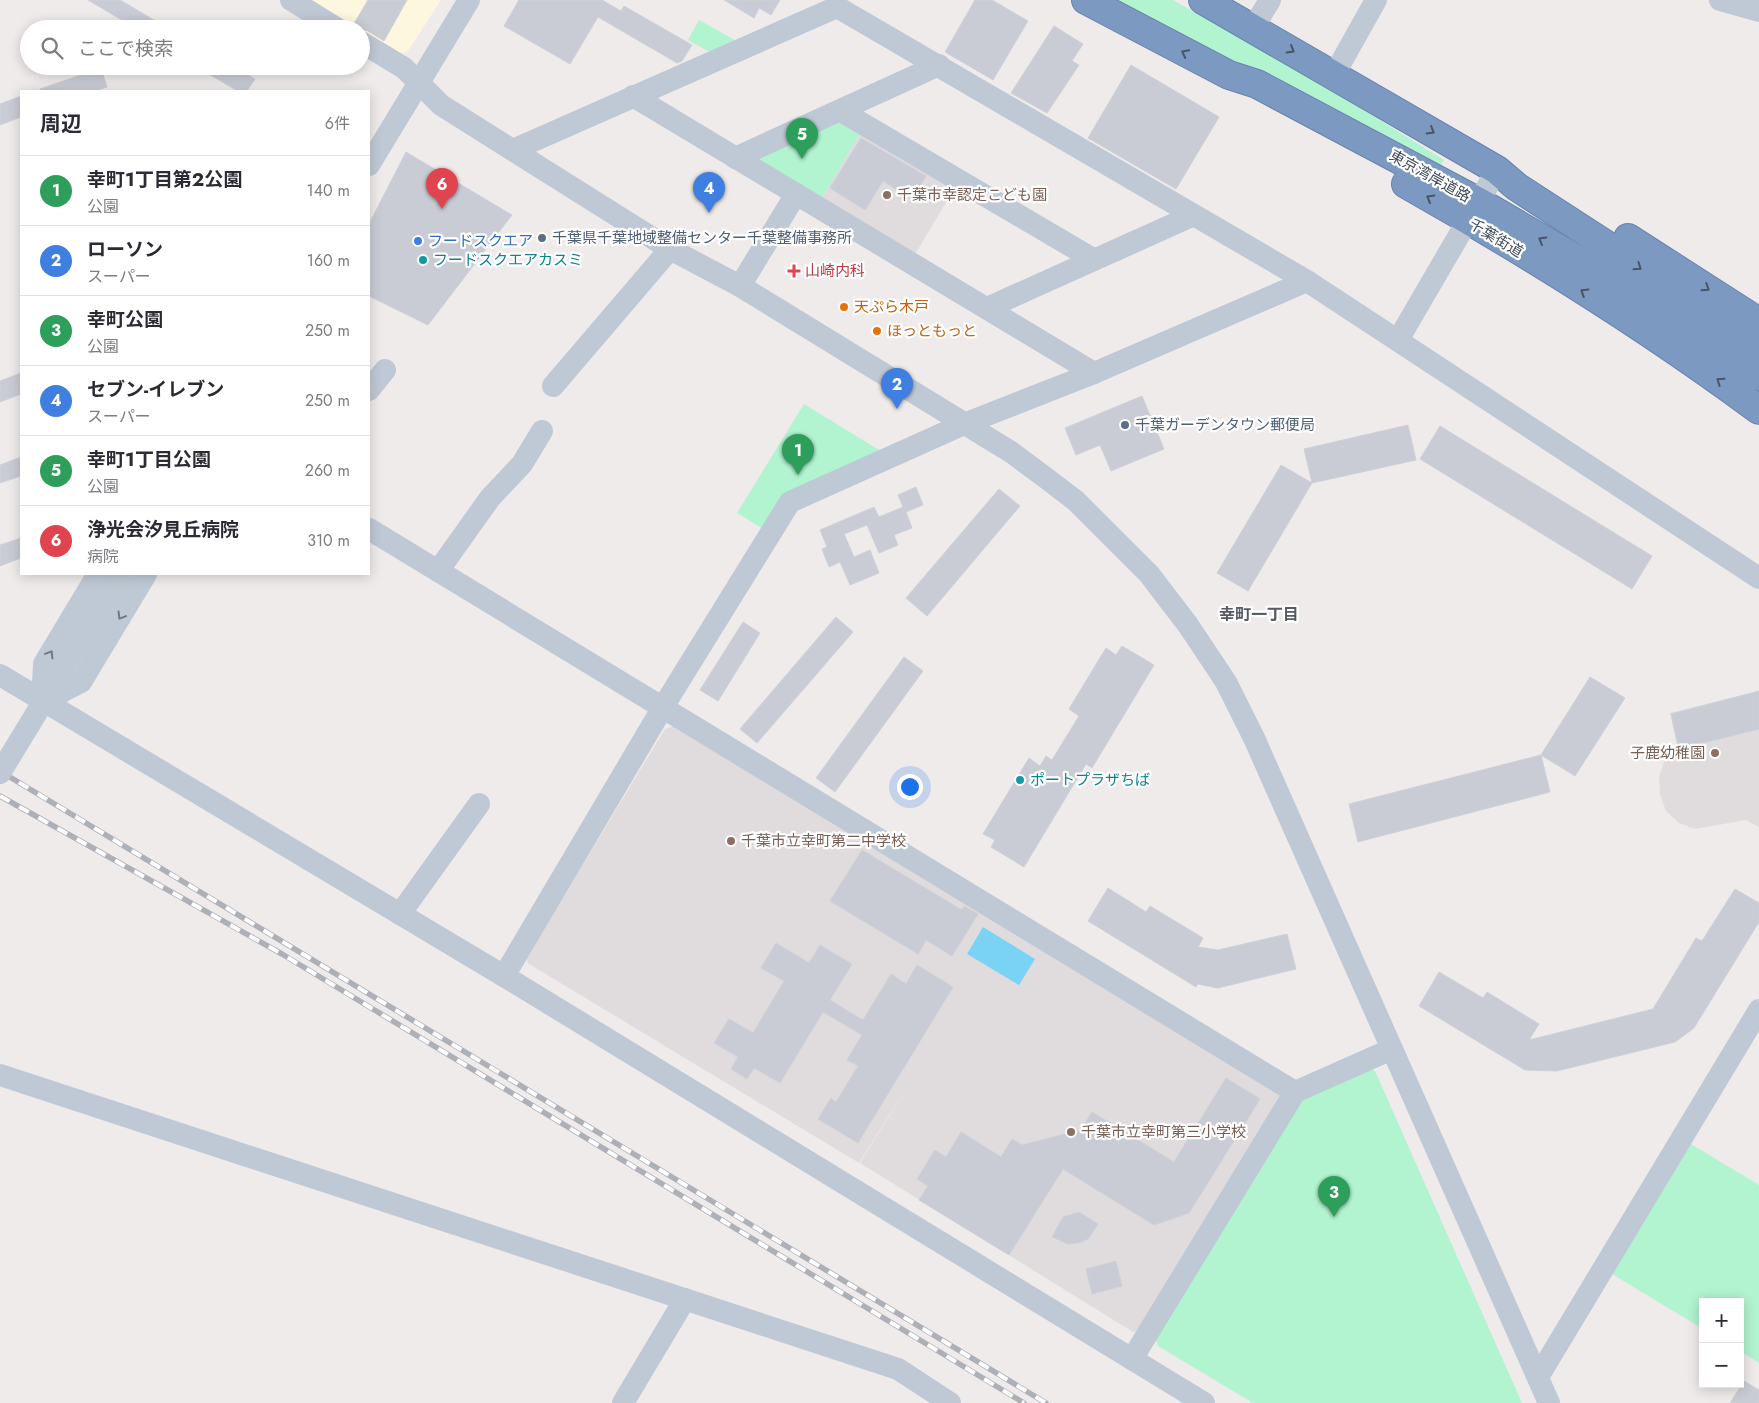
<!DOCTYPE html>
<html lang="ja">
<meta charset="utf-8">
<style>
:root{--surface:#fff;--page:#f7f7f7;--text:#2b2b33;--muted:#7c7c81;--line:#e1e1e2;--accent:#7c3aed}
body{margin:0;font-family:Jost,"Noto Sans JP",sans-serif;background:var(--page);color:var(--text)}
.controls{position:absolute;right:15px;bottom:15px;display:grid;overflow:hidden;border-radius:0px;box-shadow:0 2px 12px #0003}
.controls button{width:45px;height:45px;display:grid;place-items:center;padding:0;border:0;border-bottom:1px solid var(--line);background:var(--surface);color:var(--text);font:25px sans-serif}
.you{position:absolute;left:909px;top:786px;width:18px;height:18px;margin:-12px;border:4px solid #fff;border-radius:50%;background:#1a73e8;box-shadow:0 0 0 8px #1a73e833}
.badge{display:grid;place-items:center;width:32px;height:32px;border-radius:50%;background:var(--accent);color:#fff;font-size:16px;font-weight:700}
.pin{position:absolute;translate:-50% -41px;filter:drop-shadow(0 1px 2px #0008)}
.pin::after{content:'';position:absolute;top:26px;width:18px;height:15px;background:inherit;clip-path:polygon(0 0,100% 0,50% 100%)}
.list{margin:0;padding:0;list-style:none}
h2{display:flex;justify-content:space-between;align-items:center;height:65px;margin:0;padding:0 20px;font-size:21px}
h2 small{font-size:16px;font-weight:400;color:var(--muted)}
.list li{display:grid;grid-template-columns:32px 1fr auto;gap:15px;align-items:center;box-sizing:border-box;height:70px;padding:0 20px;border-top:1px solid var(--line)}
.list b{display:block;font-size:19px;white-space:nowrap}
.list p{margin:0;font-size:16px;white-space:nowrap;color:var(--muted)}
.list em{font-size:16px;font-style:normal;color:var(--muted)}
.icon{flex:none;width:28px;height:28px;fill:none;stroke:currentColor;stroke-width:2;stroke-linecap:round;stroke-linejoin:round}
.map{position:relative;flex:none;width:1759px;height:1403px;overflow:hidden}
.search{position:absolute;background:var(--surface);box-shadow:0 2px 12px #0003;left:20px;top:20px;width:350px;height:55px;display:flex;align-items:center;gap:12px;box-sizing:border-box;padding:0 18px;border-radius:28px;color:var(--muted);font-size:19px}
.panel{position:absolute;background:var(--surface);box-shadow:0 2px 12px #0003;left:20px;top:90px;width:350px;height:485px;border-radius:0px}
.map>svg:first-child{display:block}
.commercial{fill:#fef7e0}
.education{fill:#e0dcdd}
.green{fill:#b2f3d0}
.water{fill:#7ad2f5}
.building{fill:#c9ccd4;stroke:#ced1d8}
.lines{fill:none;stroke-linecap:round;stroke-linejoin:round}
.highway-casing{stroke:#6883ad;stroke-width:30}
.minor{stroke:#bfc9d5;stroke-width:22}
.highway{stroke:#7c99c1;stroke-width:28}
.rail-casing{stroke:#adb0b7;stroke-width:5.5}
.rail{stroke:#fff;stroke-width:4;stroke-dasharray:11;stroke-linecap:butt}
.minor-bridge{stroke:#bfc9d5;stroke-width:22}
.oneway{stroke:#485565}
.oneway2{stroke:#6e7886}
.education-dot{fill:#8d6e63;stroke:#fff;stroke-width:2}
.service-dot{fill:#5c6f8a;stroke:#fff;stroke-width:2}
.shop-dot{fill:#3f7fe0;stroke:#fff;stroke-width:2}
.culture-dot{fill:#0f9aa8;stroke:#fff;stroke-width:2}
.health-dot{fill:#e0444e;stroke:#fff;stroke-width:2}
.food-dot{fill:#e8710a;stroke:#fff;stroke-width:2}
.labels{text-anchor:middle;stroke-width:4.5;stroke-linejoin:round;paint-order:stroke}
.street-label{font-size:15px;fill:#424d5b;stroke:#fff}
.education-label{font-size:15px;fill:#785e54;stroke:#fff;text-anchor:start}
.service-label{font-size:15px;fill:#4e5e75;stroke:#fff;text-anchor:start}
.shop-label{font-size:15px;fill:#366cbe;stroke:#fff;text-anchor:start}
.culture-label{font-size:15px;fill:#0d838f;stroke:#fff;text-anchor:start}
.health-label{font-size:15px;fill:#be3a42;stroke:#fff;text-anchor:start}
.food-label{font-size:15px;fill:#c56008;stroke:#fff;text-anchor:start}
.neighbourhood-label{font-size:16px;font-weight:bold;fill:#575b61;stroke:#fff}
</style>
<div class="map">
<svg width="1759" height="1403" viewBox="0 0 1759 1403">
<rect width="100%" height="100%" fill="#efebeb"/>
<!-- commercial -->
<path class="commercial" d="M308 0H441L408 51 397 54 361 32V29H355Z"/>
<!-- education -->
<g class="education">
<path d="M860 133 954 189 914 256 820 201Z"/>
<path d="M1759 691V827L1746 820 1695 829 1679 823 1666 811 1660 795 1659 777 1665 760 1677 746 1670 713Z"/>
<path d="M674 726 1279 1093 1282 1100 1145 1328 1133 1332 860 1163 916 1073 859 1163 529 964 526 958 665 729Z"/>
</g>
<!-- green -->
<g class="green">
<path d="M1117 0H1173L1307 75 1444 160 1438 170 1193 43Z"/>
<path d="M699 20 742 44 715 55 688 40Z"/>
<path d="M839 120 860 133 820 201 758 166 759 153Z"/>
<path d="M804 404 884 453 765 530 737 513Z"/>
<path d="M1368 1068 1375 1071 1522 1403H1253L1158 1346 1155 1336 1300 1097Z"/>
<path d="M1691 1144 1759 1185V1363L1740 1351V1302H1703V1329L1612 1274Z"/>
</g>
<!-- water -->
<path class="water" d="M983 927 1035 959 1019 985 967 954Z"/>
<!-- building -->
<g class="building">
<path d="M88 0H120L169 29H123L127 23Z"/>
<path d="M368 0H407L384 41 368 31 352 27Z"/>
<path d="M519 0H602L621 11 624 6 692 45 682 61 677 63 598 17 570 64 504 26Z"/>
<path d="M724 0H780L771 15 759 8 754 18Z"/>
<path d="M975 0H992L1028 21 993 80 945 52Z"/>
<path d="M1054 26 1083 44 1072 61 1079 65 1047 113 1011 93Z"/>
<path d="M1131 65 1219 117 1176 189 1088 138Z"/>
<path d="M195 66H233L255 79 247 91H238Z"/>
<path d="M101 68 107 87 95 91H40V89Z"/>
<path d="M21 96V117L0 125V104Z"/>
<path d="M861 138 926 176 912 199 883 181 865 210 830 188Z"/>
<path d="M406 152 512 215 428 325 369 296V224Z"/>
<path d="M21 373V394L0 402V381Z"/>
<path d="M1142 396 1164 449 1111 471 1100 445 1076 455 1065 428Z"/>
<path d="M1408 425 1416 460 1312 483 1304 449Z"/>
<path d="M1440 426 1652 556 1632 589 1420 459Z"/>
<path d="M21 457V476L0 483V465Z"/>
<path d="M1281 465 1312 483 1248 591 1217 573Z"/>
<path d="M916 487 923 505 906 512 912 528 894 535 898 545 879 553 867 525 844 534 854 557 870 550 879 573 850 585 840 562 829 567 822 549 827 547 820 530 874 507 879 517 903 507 898 495Z"/>
<path d="M999 489 1020 506 927 616 906 598Z"/>
<path d="M21 538V558L0 566V545Z"/>
<path d="M836 617 853 632 757 743 740 729Z"/>
<path d="M743 622 760 633 718 701 700 690Z"/>
<path d="M1122 646 1154 665 1092 768 1086 764 1024 867 991 847 995 840 983 834 1029 758 1040 766 1046 756 1052 760 1079 716 1069 709 1092 671 1106 648 1116 655Z"/>
<path d="M904 657 923 671 835 792 816 778Z"/>
<path d="M1590 677 1625 698 1575 776 1541 755Z"/>
<path d="M1759 691V729L1679 749 1671 714Z"/>
<path d="M1541 755 1550 792 1358 842 1349 804Z"/>
<path d="M862 850 962 910 964 906 978 914 952 956 926 940 918 954 830 901Z"/>
<path d="M1108 888 1146 912 1150 906 1203 938 1198 947 1218 950 1287 934 1296 969 1218 988 1197 984 1196 987 1088 921Z"/>
<path d="M1735 889 1759 903V922L1694 1028 1675 1042 1557 1071 1525 1070 1419 1006 1439 972 1483 998 1487 992 1539 1024 1529 1040 1653 1009 1696 938 1702 941Z"/>
<path d="M776 943 809 963 820 945 852 964 830 1000 863 1020 891 974 906 984 917 965 953 987 858 1143 818 1119 831 1098 836 1102 858 1066 847 1060 862 1035 823 1012 780 1083 754 1068 747 1079 731 1069 738 1057 714 1043 729 1019 753 1033 784 981 761 968Z"/>
<path d="M1226 1078 1260 1099 1189 1213 1154 1225 1063 1169 1009 1255 919 1200 928 1186 917 1179 935 1150 946 1157 961 1132 1001 1157 1012 1139 1022 1145 1081 1130 1092 1112 1174 1162Z"/>
<path d="M1079 1212 1098 1224 1088 1239 1078 1243 1068 1244 1052 1237 1063 1217Z"/>
<path d="M1116 1261 1122 1286 1092 1294 1086 1269Z"/>
<path d="M1744 1381 1759 1390V1403H1730Z"/>
</g>
<g class="lines">
<!-- highway casing -->
<g class="highway-casing">
<g id="highway">
<path d="M1086 0 1229 75 1257 84 1479 202 1614 281 1759 376"/>
<path d="M1203 0 1497 170 1517 187 1608 246 1759 351"/>
<path d="M1406 184C1528 253 1647 327 1759 410"/>
<path d="M1628 238 1759 322"/>
</g>
</g>
<!-- minor -->
<g class="minor">
<path d="M291 0 338 29"/>
<path d="M1720 0 1759 11"/>
<path d="M1253 28 1270 0"/>
<path d="M361 42 404 68 441 105 670 249 740 286 1011 452 1046 478 1076 501 1149 574 1188 625 1226 682 1254 738 1549 1403"/>
<path d="M1334 75 1376 0"/>
<path d="M633 96 1094 373"/>
<path d="M841 111 1093 259"/>
<path d="M515 149 837 7 1307 281 1759 578"/>
<path d="M735 158 939 65"/>
<path d="M369 165 469 0"/>
<path d="M740 286 796 194"/>
<path d="M987 308 1194 215"/>
<path d="M1398 340 1497 170"/>
<path d="M553 386 670 249"/>
<path d="M369 390 385 370"/>
<path d="M369 529 1295 1092"/>
<path d="M438 571 490 498 522 464 542 431"/>
<path d="M98 574 44 664 42 702 81 682 146 574"/>
<path d="M0 675 504 976 1204 1403"/>
<path d="M400 914 479 804"/>
<path d="M504 976 663 707 790 502 964 424 1094 373 1307 281"/>
<path d="M0 1075 898 1369 950 1403"/>
<path d="M1132 1359 1295 1092 1392 1049"/>
<path d="M1538 1377 1759 1010"/>
<path d="M623 1403 685 1299"/>
</g>
<!-- highway -->
<use href="#highway" class="highway"/>
<!-- rail casing -->
<g class="rail-casing">
<g id="rail">
<path d="M0 771 1046 1403"/>
<path d="M0 796 282 954 1024 1403"/>
</g>
</g>
<!-- rail -->
<use href="#rail" class="rail"/>
<!-- minor-bridge -->
<path class="minor-bridge" d="M0 773 121 574"/>
</g>
<!-- one-way arrows -->
<defs><path id="oneway-chevron" d="M-2-3.5L2.5 0L-2 3.5" fill="none" stroke-width="1.6" stroke-linecap="round" stroke-linejoin="round" transform="scale(1.25)"/></defs>
<g class="oneway">
<use href="#oneway-chevron" transform="translate(1291 50) rotate(30)"/>
<use href="#oneway-chevron" transform="translate(1185 53) rotate(-153)"/>
<use href="#oneway-chevron" transform="translate(1431 131) rotate(31)"/>
<use href="#oneway-chevron" transform="translate(1430 198) rotate(-150)"/>
<use href="#oneway-chevron" transform="translate(1542 240) rotate(-150)"/>
<use href="#oneway-chevron" transform="translate(1638 267) rotate(35)"/>
<use href="#oneway-chevron" transform="translate(1706 288) rotate(33)"/>
<use href="#oneway-chevron" transform="translate(1584 292) rotate(-148)"/>
<use href="#oneway-chevron" transform="translate(1720 381) rotate(-146)"/>
</g>
<g class="oneway2">
<use href="#oneway-chevron" transform="translate(121 616) rotate(121)"/>
<use href="#oneway-chevron" transform="translate(50 654) rotate(-59)"/>
</g>
<!-- markers -->
<g class="education-dot">
<circle cx="887" cy="195" r="5"/>
<circle cx="1715" cy="753" r="5"/>
<circle cx="731" cy="841" r="5"/>
<circle cx="1071" cy="1132" r="5"/>
</g>
<g class="service-dot">
<circle cx="542" cy="238" r="5"/>
<circle cx="1125" cy="425" r="5"/>
</g>
<circle class="shop-dot" cx="418" cy="241" r="5"/>
<g class="culture-dot">
<circle cx="423" cy="260" r="5"/>
<circle cx="1020" cy="780" r="5"/>
</g>
<path class="health-dot" d="M791.5 263.5h5v5h5v5h-5v5h-5v-5h-5v-5h5z"/>
<g class="food-dot">
<circle cx="844" cy="307" r="5"/>
<circle cx="877" cy="331" r="5"/>
</g>
<g class="labels">
<!-- street labels -->
<g class="street-label">
<text transform="translate(1430 176) rotate(29)" y="5">東京湾岸道路</text>
<text transform="translate(1496 238) rotate(31)" y="5">千葉街道</text>
</g>
<!-- education labels -->
<g class="education-label">
<text x="897" y="200">千葉市幸認定こども園</text>
<text x="1705" y="758" text-anchor="end">子鹿幼稚園</text>
<text x="741" y="846">千葉市立幸町第二中学校</text>
<text x="1081" y="1137">千葉市立幸町第三小学校</text>
</g>
<!-- service labels -->
<g class="service-label">
<text x="552" y="243">千葉県千葉地域整備センター千葉整備事務所</text>
<text x="1135" y="430">千葉ガーデンタウン郵便局</text>
</g>
<!-- shop labels -->
<g class="shop-label">
<text x="428" y="246">フードスクエア</text>
</g>
<!-- culture labels -->
<g class="culture-label">
<text x="433" y="265">フードスクエアカスミ</text>
<text x="1030" y="785">ポートプラザちば</text>
</g>
<!-- health labels -->
<g class="health-label">
<text x="805" y="276">山崎内科</text>
</g>
<!-- food labels -->
<g class="food-label">
<text x="854" y="312">天ぷら木戸</text>
<text x="887" y="336">ほっともっと</text>
</g>
<!-- neighbourhood labels -->
<g class="neighbourhood-label">
<text x="1259" y="620">幸町一丁目</text>
</g>
</g>
</svg>
<div class="controls">
<button>+</button>
<button>−</button>
</div>
<div class="you"></div>
<div class="pin badge" style="left:798px;top:475px;background:#2e9e5b">1</div>
<div class="pin badge" style="left:897px;top:409px;background:#3f7fe0">2</div>
<div class="pin badge" style="left:1334px;top:1217px;background:#2e9e5b">3</div>
<div class="pin badge" style="left:709px;top:213px;background:#3f7fe0">4</div>
<div class="pin badge" style="left:802px;top:159px;background:#2e9e5b">5</div>
<div class="pin badge" style="left:442px;top:209px;background:#e0444e">6</div>
<div class="search"><svg class="icon" aria-label="search" viewBox="0 0 24 24"><circle cx="10" cy="10" r="6"/><path d="M15 15l6 6"/></svg>ここで検索</div>
<section class="panel">
<h2>周辺<small>6件</small></h2>
<ul class="list">
<li><span class="badge" style="background:#2e9e5b">1</span><div><b>幸町1丁目第2公園</b><p>公園</p></div><em>140 m</em></li>
<li><span class="badge" style="background:#3f7fe0">2</span><div><b>ローソン</b><p>スーパー</p></div><em>160 m</em></li>
<li><span class="badge" style="background:#2e9e5b">3</span><div><b>幸町公園</b><p>公園</p></div><em>250 m</em></li>
<li><span class="badge" style="background:#3f7fe0">4</span><div><b>セブン-イレブン</b><p>スーパー</p></div><em>250 m</em></li>
<li><span class="badge" style="background:#2e9e5b">5</span><div><b>幸町1丁目公園</b><p>公園</p></div><em>260 m</em></li>
<li><span class="badge" style="background:#e0444e">6</span><div><b>浄光会汐見丘病院</b><p>病院</p></div><em>310 m</em></li>
</ul>
</section>
</div>
